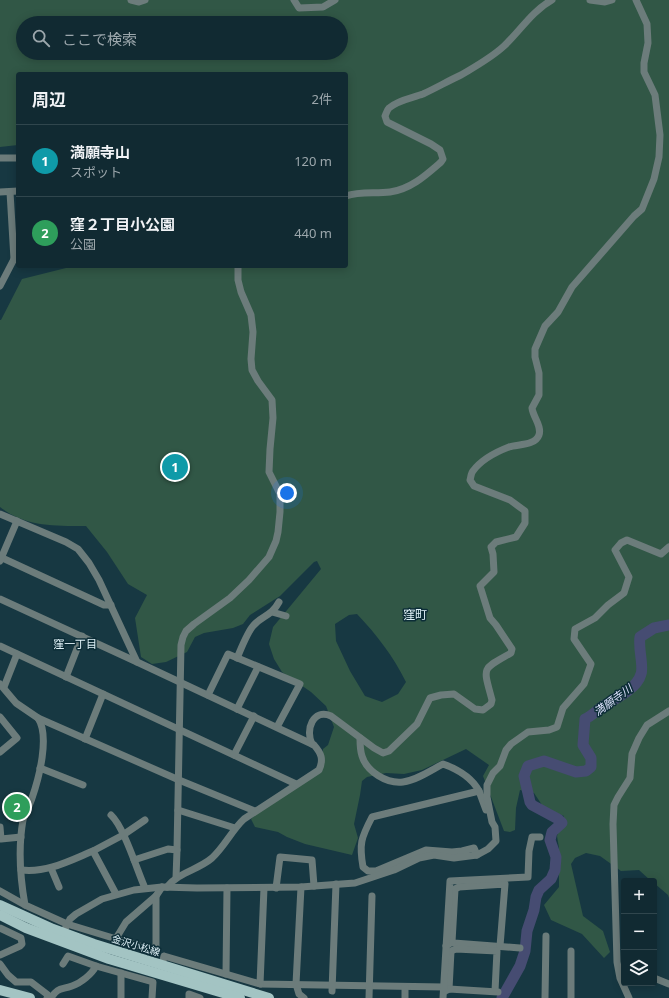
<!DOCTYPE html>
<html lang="ja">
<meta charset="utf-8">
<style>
:root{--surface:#112a32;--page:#1e363e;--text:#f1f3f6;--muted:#9ca7ac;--line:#30464d;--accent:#8bbbb9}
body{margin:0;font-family:"Noto Sans","Noto Sans JP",sans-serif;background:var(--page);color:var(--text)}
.controls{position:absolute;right:12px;bottom:12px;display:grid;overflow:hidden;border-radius:4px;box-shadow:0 2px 10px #0003}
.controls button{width:36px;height:36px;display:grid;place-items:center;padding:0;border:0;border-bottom:1px solid var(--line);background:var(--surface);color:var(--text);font:20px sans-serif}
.you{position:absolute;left:287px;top:493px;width:14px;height:14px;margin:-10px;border:3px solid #fff;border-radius:50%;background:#1a73e8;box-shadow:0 0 0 6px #1a73e833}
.badge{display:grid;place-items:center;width:26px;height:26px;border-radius:50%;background:var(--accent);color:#fff;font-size:13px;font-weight:700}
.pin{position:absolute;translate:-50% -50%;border:2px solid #fff;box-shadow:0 1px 4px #0006}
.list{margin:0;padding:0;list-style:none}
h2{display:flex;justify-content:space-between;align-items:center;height:52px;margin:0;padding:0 16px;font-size:17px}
h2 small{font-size:13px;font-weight:400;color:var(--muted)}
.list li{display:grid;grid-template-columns:26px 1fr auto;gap:12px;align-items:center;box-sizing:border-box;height:72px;padding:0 16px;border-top:1px solid var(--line)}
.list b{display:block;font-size:15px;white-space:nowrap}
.list p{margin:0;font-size:13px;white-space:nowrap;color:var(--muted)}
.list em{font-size:13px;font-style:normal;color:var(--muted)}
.icon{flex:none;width:22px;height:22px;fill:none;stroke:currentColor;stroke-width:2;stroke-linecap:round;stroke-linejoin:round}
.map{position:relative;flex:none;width:669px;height:998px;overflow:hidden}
.search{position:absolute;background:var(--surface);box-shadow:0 2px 10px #0003;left:16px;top:16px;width:332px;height:44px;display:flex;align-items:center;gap:10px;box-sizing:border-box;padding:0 14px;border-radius:22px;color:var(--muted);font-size:15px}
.panel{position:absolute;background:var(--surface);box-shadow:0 2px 10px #0003;left:16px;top:72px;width:332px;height:196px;border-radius:4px}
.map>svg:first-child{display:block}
.green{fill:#315746;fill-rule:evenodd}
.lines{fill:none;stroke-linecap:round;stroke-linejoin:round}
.river{stroke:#464c72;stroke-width:11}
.minor{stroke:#6c7c7b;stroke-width:7}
.primary{stroke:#a3c4c3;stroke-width:10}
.labels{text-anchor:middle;stroke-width:3;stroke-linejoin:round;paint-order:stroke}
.street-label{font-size:10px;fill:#e0f2f8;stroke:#0c2d37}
.neighbourhood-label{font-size:11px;fill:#e0f2f8;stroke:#0c2d37}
.water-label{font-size:11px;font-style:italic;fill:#dbe0fb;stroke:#0c2d37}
.quarter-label{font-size:12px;fill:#e0f2f8;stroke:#0c2d37}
</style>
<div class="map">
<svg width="669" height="998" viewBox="0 0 669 998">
<rect width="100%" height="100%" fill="#173842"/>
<!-- green -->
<path class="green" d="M0 0H669V898L668 895 654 883V881H651L639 870 621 871 600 856 586 853 575 858 571 864 583 916 603 931 610 952 604 958 582 934 551 920 544 905 559 887V848L557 836 564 816 544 808 534 793 520 790 516 808 515 830 510 832 504 831 483 776 489 765 466 749 422 770 404 774 386 773 367 777 362 781 360 795 354 824 358 838 352 855 305 844 287 837 278 832 255 827 251 819 254 816 323 767V749L328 745 334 727 326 706 311 692 282 672 274 659 269 644 273 627 321 569 317 561 314 562 280 596 250 615 243 624 233 628 204 633 195 637 187 652 166 662 152 664 141 657 135 618 147 595 128 584 107 552 86 526C55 526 25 527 0 507V320H1L22 279 74 266H346V74H18V145L0 147ZM23 23H341V53H23ZM357 614C377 635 393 656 406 682L398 694 382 702 365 696 350 671 336 641 335 624 349 615Z"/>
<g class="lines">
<!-- river -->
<path class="river" d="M502 998 520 966 525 951 527 931 534 910 536 897 539 890 551 879 555 870 556 857 550 840 552 832 562 823 558 819 532 805 530 802 524 776 528 766 544 761 576 772 586 771 591 767V758L583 745 585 719C592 716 597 710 603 706 615 699 637 689 641 674 644 666 638 649 640 637L654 628 669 625"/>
<!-- minor -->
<g class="minor">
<path d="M131 0 139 2 145 0"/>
<path d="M294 0 299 8 323 7 335 0"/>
<path d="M590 0 605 2 612 0"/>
<path d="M0 158H18"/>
<path d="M0 192 18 191"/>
<path d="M10 192 14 259"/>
<path d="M346 196C360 191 376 194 390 192 411 189 426 175 441 162L443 159 440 150 431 144 387 122 385 116C386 114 387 110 389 108 398 100 412 98 423 94 436 88 448 81 461 75 476 66 491 58 504 46 520 31 532 11 552 0"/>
<path d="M0 286 14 259 18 258"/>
<path d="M0 514 66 542 78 549 89 563 99 580 137 662 314 745C321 753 324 759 319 770L244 819C232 830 225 846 212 858 198 870 179 872 167 887"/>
<path d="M0 557 104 605H111"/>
<path d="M0 561 17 521"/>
<path d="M0 599 137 662"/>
<path d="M272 612 286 616"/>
<path d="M0 646 296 784"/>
<path d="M237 658C241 649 247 633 253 626 262 615 271 617 279 602"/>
<path d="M66 677 82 636"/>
<path d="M0 684 16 703 38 718 179 780 255 811"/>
<path d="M4 687 17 654"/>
<path d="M208 695 228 654 300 684 277 727"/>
<path d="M237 709 258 667"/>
<path d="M0 717 17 738 0 752"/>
<path d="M38 718C50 736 39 778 32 798 30 805 25 813 23 820 18 848 20 877 25 905L67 924 156 951V896L162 887"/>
<path d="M360 738C360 744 360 750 362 756 367 772 387 784 403 782 417 780 430 771 443 764 457 769 472 778 479 791"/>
<path d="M85 739 103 694"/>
<path d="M312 744C305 730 313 708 331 716L374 748 383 753 389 751 417 724 430 698 441 695 454 694 475 709 483 710 491 704 492 700C483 666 481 670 511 653L512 649 496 625 490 618 480 586 494 572 493 554 491 547 496 542 516 537 525 523V511L510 500 474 486 470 480C471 477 471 473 473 471 481 460 496 452 509 447 517 444 535 446 539 435 542 426 533 417 532 408L539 395V373L535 357V349L545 326 558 312 572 287 634 216 642 209 654 179 659 157 660 135 655 95 644 72V63L648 43 647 24 636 0"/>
<path d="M234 755 254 716"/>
<path d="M40 768 83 785"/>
<path d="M178 810 235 828"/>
<path d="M111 815C124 827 137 870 145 888"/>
<path d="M0 827 1 839 21 837"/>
<path d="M177 850 181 645 183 637 186 631 194 624 230 598 249 580 269 557 276 541 278 532 280 512V494L269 472 270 449 273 418 272 400 258 381 252 370 251 359 253 332 251 315 241 292 238 280V266"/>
<path d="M477 855 474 848 462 851 452 852 426 850 376 871H368L363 867C359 844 361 838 372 817L479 791 486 810"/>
<path d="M134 860 168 849 177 850 176 878"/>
<path d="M51 868 59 887"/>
<path d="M21 870C47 873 69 861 93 851"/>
<path d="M301 887 296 984 299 994 304 998"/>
<path d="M276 888 280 857 312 860 314 886"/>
<path d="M0 891 25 905"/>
<path d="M116 894 93 851 123 835 145 820"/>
<path d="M0 928 21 938 22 944 20 946 0 955"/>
<path d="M63 933 70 919 76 914 102 899 134 890 162 887 197 888 301 887 355 883 394 870 419 858 434 855 454 858 477 855 488 849 496 841 495 827 492 822 487 797V785L493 773 500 766 506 750 511 744 528 732 549 730 557 727 563 708 584 684 591 664 574 639 575 629 595 618 608 605 624 593 629 577 615 550 621 543 627 540 661 554 669 547"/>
<path d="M115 940 126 922 156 896"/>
<path d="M452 942 454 943 520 948"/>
<path d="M446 946 452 942 455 889 459 887 505 884 500 946"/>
<path d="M0 964 8 975 16 982H31L48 995 47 998"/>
<path d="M162 965 164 956 260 984 444 987"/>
<path d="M96 966 153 982 152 998"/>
<path d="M226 974 227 888"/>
<path d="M654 978 669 984"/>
<path d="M260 984 264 888"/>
<path d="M449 989 451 951 456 949 497 951 495 991"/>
<path d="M332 991 336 884"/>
<path d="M445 991 449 989 498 992"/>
<path d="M51 998C58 987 61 990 72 986 81 983 92 974 96 966L68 956 63 964"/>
<path d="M121 998V973"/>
<path d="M189 998V994L200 998"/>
<path d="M369 998 372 896"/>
<path d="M405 998V987"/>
<path d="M443 998 450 881 528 877 529 851 532 837H540"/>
<path d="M545 998 546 936"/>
<path d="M571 998V951"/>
<path d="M629 998 620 978 617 962 613 824 614 805 618 797 630 778 632 754 639 738 647 725 669 711"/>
</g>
<!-- primary -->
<g class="primary">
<path d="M0 905 53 929 94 944 269 998"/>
<path d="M0 915 26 928 109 959 240 998"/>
<path d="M0 990 30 998"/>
</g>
</g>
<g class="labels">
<!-- street labels -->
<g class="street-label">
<text transform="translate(136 945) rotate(17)" y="4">金沢小松線</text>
</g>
<!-- neighbourhood labels -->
<g class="neighbourhood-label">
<text x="75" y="648">窪一丁目</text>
</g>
<!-- water labels -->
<g class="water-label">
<text transform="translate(613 700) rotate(-36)" y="4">満願寺川</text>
</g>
<!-- quarter labels -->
<g class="quarter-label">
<text x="415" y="619">窪町</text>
</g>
</g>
</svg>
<div class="controls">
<button>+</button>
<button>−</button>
<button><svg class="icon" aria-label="layers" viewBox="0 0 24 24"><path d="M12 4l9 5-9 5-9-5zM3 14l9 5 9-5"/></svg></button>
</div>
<div class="you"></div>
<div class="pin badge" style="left:175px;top:467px;background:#0f9aa8">1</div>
<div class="pin badge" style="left:17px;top:807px;background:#2e9e5b">2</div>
<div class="search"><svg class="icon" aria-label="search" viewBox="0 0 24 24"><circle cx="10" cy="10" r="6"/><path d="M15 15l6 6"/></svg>ここで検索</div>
<section class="panel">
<h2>周辺<small>2件</small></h2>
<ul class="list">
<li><span class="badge" style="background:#0f9aa8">1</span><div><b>満願寺山</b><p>スポット</p></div><em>120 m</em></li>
<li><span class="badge" style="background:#2e9e5b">2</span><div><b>窪２丁目小公園</b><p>公園</p></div><em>440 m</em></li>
</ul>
</section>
</div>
